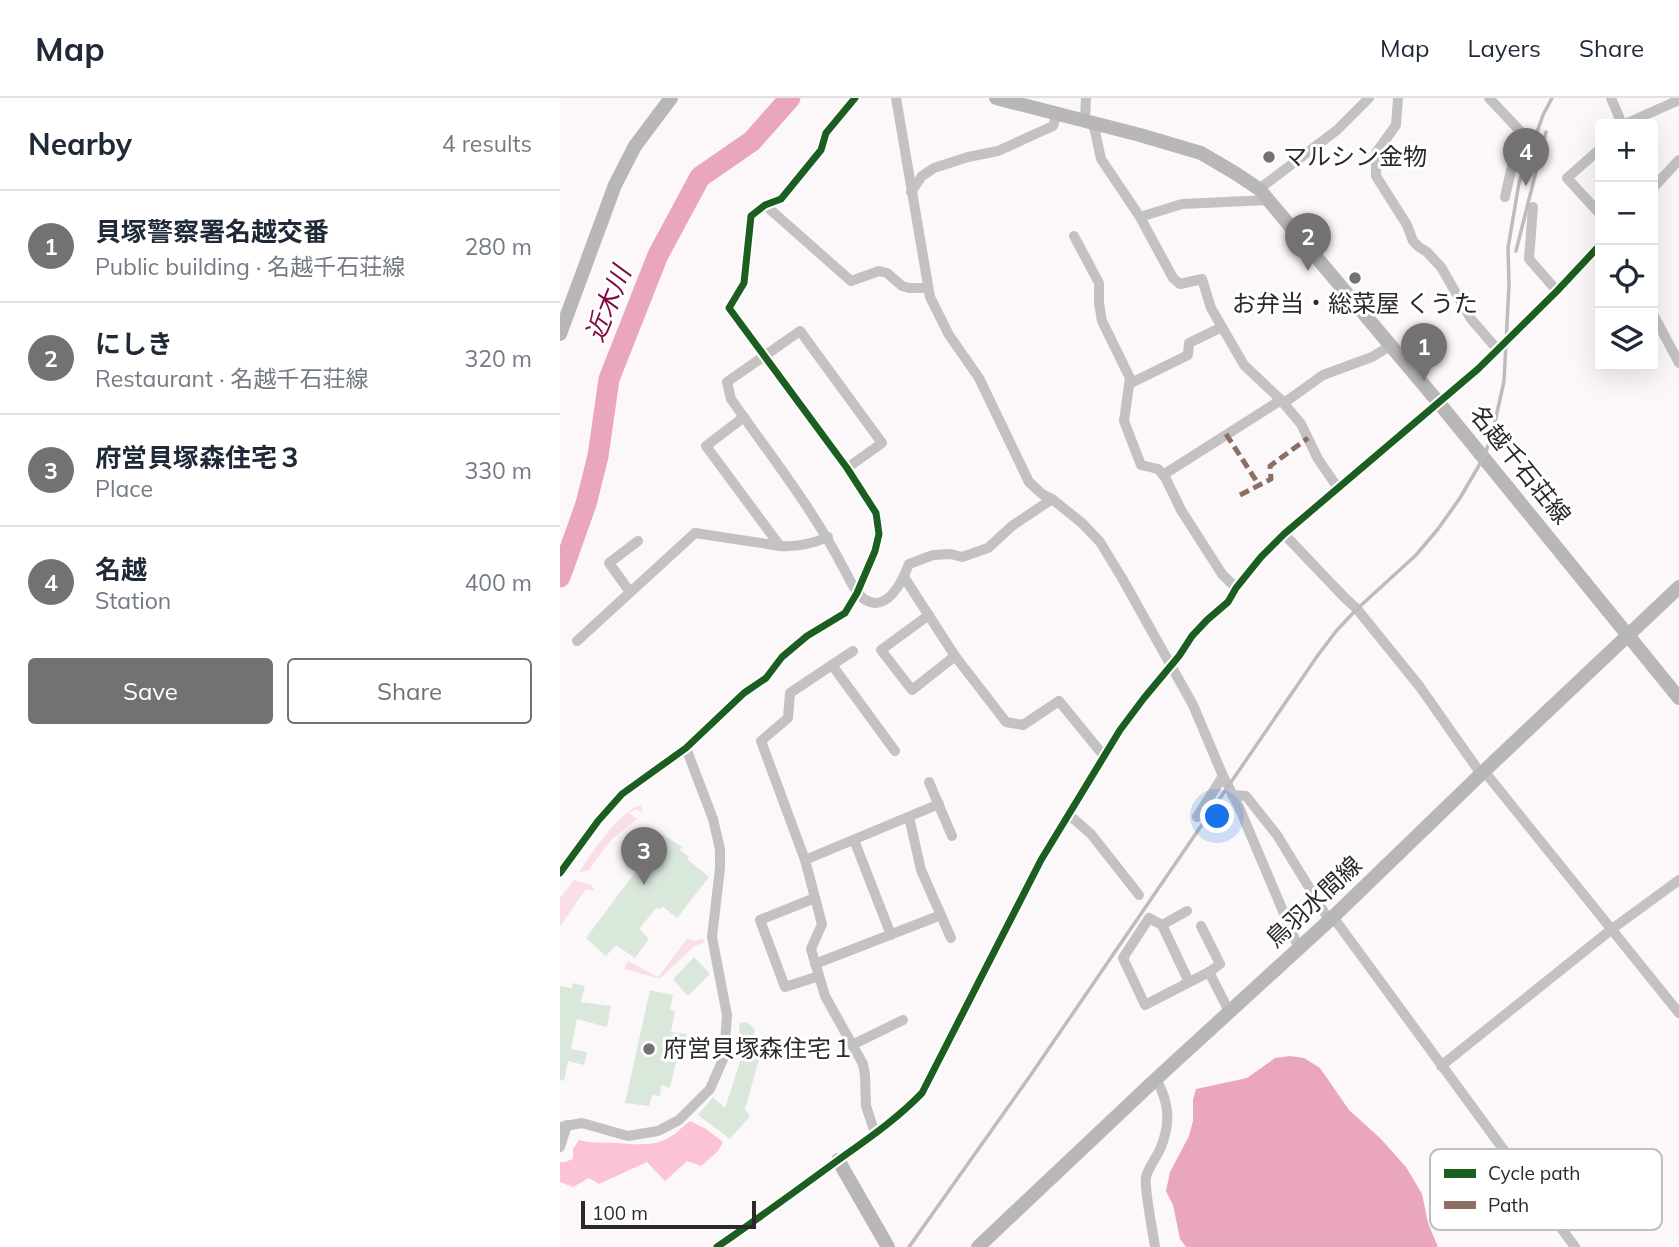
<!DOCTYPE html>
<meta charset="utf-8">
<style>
:root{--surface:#fff;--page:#f6f6f7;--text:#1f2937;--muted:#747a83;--line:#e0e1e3;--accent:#747172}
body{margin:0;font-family:Mulish,"Noto Sans JP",sans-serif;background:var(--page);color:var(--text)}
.controls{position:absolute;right:21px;top:21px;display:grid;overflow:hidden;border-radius:7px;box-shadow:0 7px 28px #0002}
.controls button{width:63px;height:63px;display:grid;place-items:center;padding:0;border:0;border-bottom:2px solid var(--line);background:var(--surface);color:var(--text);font:35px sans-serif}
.scale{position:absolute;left:21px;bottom:18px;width:175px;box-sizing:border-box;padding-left:7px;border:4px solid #2b2929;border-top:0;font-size:19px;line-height:24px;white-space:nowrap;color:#2b2929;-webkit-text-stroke:5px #fff;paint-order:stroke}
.you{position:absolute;left:658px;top:719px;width:24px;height:24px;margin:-18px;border:5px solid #fff;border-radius:50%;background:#1a73e8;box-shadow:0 0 0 10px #1a73e833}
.badge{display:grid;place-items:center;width:46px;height:46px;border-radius:50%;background:var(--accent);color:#fff;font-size:23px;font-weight:700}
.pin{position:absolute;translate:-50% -58px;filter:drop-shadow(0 2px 4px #0008)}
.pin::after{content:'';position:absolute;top:37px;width:24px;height:21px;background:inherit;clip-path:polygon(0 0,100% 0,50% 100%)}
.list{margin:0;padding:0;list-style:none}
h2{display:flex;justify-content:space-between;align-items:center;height:91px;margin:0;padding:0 28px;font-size:30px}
h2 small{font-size:23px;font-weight:400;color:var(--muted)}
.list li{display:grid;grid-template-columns:46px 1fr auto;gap:21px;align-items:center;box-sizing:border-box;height:112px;padding:0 28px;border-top:2px solid var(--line)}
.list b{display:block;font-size:26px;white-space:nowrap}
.list p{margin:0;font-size:23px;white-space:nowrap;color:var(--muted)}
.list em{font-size:23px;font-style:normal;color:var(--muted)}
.actions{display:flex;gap:14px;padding:21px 28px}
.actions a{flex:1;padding:16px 0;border:2px solid var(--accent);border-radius:7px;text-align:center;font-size:24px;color:var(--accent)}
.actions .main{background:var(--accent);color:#fff}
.icon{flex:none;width:38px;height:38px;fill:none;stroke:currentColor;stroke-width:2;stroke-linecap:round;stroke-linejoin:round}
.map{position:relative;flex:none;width:1119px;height:1149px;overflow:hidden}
header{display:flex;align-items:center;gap:42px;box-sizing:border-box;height:98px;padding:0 35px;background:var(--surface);border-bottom:2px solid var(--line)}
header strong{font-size:33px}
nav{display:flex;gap:38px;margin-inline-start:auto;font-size:24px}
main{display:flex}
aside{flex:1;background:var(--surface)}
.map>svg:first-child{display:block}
.green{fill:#f9dee6}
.forest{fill:#fcc3d6}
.water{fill:#eaa6bc}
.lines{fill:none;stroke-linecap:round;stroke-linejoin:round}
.river{stroke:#eaa6bc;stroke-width:21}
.building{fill:#dae8dc}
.street{stroke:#c3c1c2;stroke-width:10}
.secondary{stroke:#b9b6b8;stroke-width:14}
.rail{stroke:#bdbbbc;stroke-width:3.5}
.quiet{stroke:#8d6e63;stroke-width:5;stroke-dasharray:10 5;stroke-linecap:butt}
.cycleway-casing{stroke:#fff;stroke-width:11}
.cycleway{stroke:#1b5e20;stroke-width:7}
.poi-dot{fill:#747172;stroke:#fff;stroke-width:2.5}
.labels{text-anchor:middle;stroke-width:6;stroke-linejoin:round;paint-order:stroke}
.poi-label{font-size:24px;fill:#2b2929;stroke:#fff;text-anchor:start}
.street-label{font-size:24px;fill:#2b2929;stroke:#fff}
.water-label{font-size:26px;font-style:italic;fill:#800a43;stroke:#fff}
.key{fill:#fff;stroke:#bfbfbf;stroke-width:2}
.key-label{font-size:19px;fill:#2b2929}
</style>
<header>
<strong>Map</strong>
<nav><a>Map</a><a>Layers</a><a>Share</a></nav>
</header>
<main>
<aside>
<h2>Nearby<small>4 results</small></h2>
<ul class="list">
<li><span class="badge">1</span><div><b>貝塚警察署名越交番</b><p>Public building · 名越千石荘線</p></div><em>280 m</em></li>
<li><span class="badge">2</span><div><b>にしき</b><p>Restaurant · 名越千石荘線</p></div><em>320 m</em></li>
<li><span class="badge">3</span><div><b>府営貝塚森住宅３</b><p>Place</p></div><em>330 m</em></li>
<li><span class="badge">4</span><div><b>名越</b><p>Station</p></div><em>400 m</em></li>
</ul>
<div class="actions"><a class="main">Save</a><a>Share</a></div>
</aside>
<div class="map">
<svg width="1119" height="1149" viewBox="0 0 1119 1149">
<rect width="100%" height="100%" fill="#fcf7f9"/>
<!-- green -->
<g class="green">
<path d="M77 708H81L83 716 77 711 69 715 77 721 51 742 28 773 19 774C36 750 52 723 77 708Z"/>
<path d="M14 782 31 787 34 791 32 793 26 791 0 828V800Z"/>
<path d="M127 841 135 843 143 841 144 844 133 849 101 880H97L64 871 68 863 98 879Z"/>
</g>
<!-- forest -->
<path class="forest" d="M130 1023 146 1031 163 1044 158 1053 141 1068 127 1063 105 1083 87 1064 39 1086 29 1080 13 1089 0 1084V1064H5L13 1061V1051L19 1042C32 1046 45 1044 58 1045 73 1046 88 1048 102 1043 113 1039 121 1030 130 1023Z"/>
<!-- water -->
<path class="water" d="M730 958 744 960 760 970 789 1012 820 1040 846 1069 862 1096 868 1125 878 1149H626L620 1141 613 1107 606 1093 610 1074 629 1038 633 1023V1002L636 991 687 980 715 960Z"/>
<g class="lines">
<!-- river -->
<path class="river" d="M0 479 26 406 38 358 49 281 98 157 140 79 192 43 230 0"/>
</g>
<!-- building -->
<g class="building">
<path d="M103 737 122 749 120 752 129 759 127 761 149 779 117 820 102 808 100 811 96 810 79 831 89 841 75 860 56 847 46 858 26 840Z"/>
<path d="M134 859 150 876 128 898 113 881Z"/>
<path d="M13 885 25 888 21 904 51 908 47 929 17 921 11 951 27 954 24 967 8 963 4 983 0 982V888L12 890Z"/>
<path d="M90 892 113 897 110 912 115 913 111 934 127 936 125 952 119 951 110 990 101 987 100 998 92 997 89 1008 65 1005Z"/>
<path d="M186 924 195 931 193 942H211L198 965 185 1011 190 1018 170 1041 138 1017 153 999 165 1010 182 958 178 957V941H180L179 925Z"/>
</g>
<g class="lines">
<!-- street -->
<g class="street">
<path d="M336 0 370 199 389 237 419 280 469 384 482 396 492 401 522 425 540 444 562 480 633 607 663 678 679 709 739 851"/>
<path d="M838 0 836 27 816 55V78L847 127 853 143 859 149 867 154 881 169 911 221 937 251"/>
<path d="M929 0 962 35 961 46 952 68 945 99"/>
<path d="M1051 0 1062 26"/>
<path d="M525 22 526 0"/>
<path d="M533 24 541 61 580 119 613 180 620 186 642 181 651 210 684 267 721 302 741 326 758 361 778 390"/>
<path d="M1065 26 1119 2"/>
<path d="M1040 51 1007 80 1040 116"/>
<path d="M1093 90 1119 62"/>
<path d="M699 91 777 32 809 0"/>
<path d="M351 94 362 78 374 70 408 59 438 53 493 28 497 15"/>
<path d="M205 107 291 183 319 173 327 175 342 188 349 190H368"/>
<path d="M973 109 969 161 997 193"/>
<path d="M580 119 622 106 709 102"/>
<path d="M514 138 539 185V205L542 223 570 280 564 323 581 367 598 371 605 379 621 412 662 476 676 490"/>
<path d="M1093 216 1119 265"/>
<path d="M569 286 628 257 629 245 662 229"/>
<path d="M724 305 763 277 812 259 830 248"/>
<path d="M184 319 146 348 220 448C237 449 252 446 268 439"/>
<path d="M287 370 322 345 240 233 167 284 171 301C210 357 253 411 284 471 291 483 298 504 315 505 333 505 344 479 349 466L373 457 391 456 402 459 428 450 452 428 492 401"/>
<path d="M603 377 721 302"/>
<path d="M724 436 784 499 797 511 860 589 921 676"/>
<path d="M344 479 395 558 446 624 463 627 499 603 544 658"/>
<path d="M70 494 49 465 78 443"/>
<path d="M369 517 321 552 352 592 395 558"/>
<path d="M17 543 135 435 220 448"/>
<path d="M293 553 230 595 228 620 201 643 245 762 262 826 251 851 265 898 303 966 305 977 306 1008 315 1035"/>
<path d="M272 567 335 653"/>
<path d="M924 673 1119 915"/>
<path d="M369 684 392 738"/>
<path d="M672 697 686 698 717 737 769 822"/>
<path d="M508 716 531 736 579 797"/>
<path d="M349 719 361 772 391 840"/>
<path d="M637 719 663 678"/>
<path d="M294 742 331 837"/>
<path d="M245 762 379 706"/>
<path d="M0 775 38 723 62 696 126 650 184 595 206 580 222 559 247 538 285 515 297 495 315 453 319 436 316 415 287 370 169 210 184 185 191 118 205 107 221 101 261 52 266 35 295 0"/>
<path d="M255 800 200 822 225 889 259 878"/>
<path d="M773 819 1015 1149"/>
<path d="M602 827 627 813"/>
<path d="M255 866 381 817"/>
<path d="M649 874 670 915"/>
<path d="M629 884 602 827 589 820 563 860 585 907 649 874 660 866 641 828"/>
<path d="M292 947 343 922"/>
<path d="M881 968 1052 831 1119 782"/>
<path d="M0 1029 22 1025 68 1038 98 1033 119 1022 150 991 164 959 167 917 152 839 160 770V751L153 721 126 650"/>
<path d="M0 1049 7 1027"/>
<path d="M157 1149C199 1120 240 1090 281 1060 309 1040 338 1020 362 995L481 762 560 632 584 600 619 558 632 538 647 522 668 504 676 490 701 459 724 436 918 271 997 193 1040 147"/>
<path d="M595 1149C593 1134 584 1091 586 1079 589 1068 597 1059 601 1049 611 1024 609 1004 596 981"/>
</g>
<!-- secondary -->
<g class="secondary">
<path d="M436 0 580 37 641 55 675 75 699 91 879 305 1119 600"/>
<path d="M0 236 55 87 75 48 111 0"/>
<path d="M278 1062 328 1149"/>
<path d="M418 1149 596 981 773 819 921 676 1119 489"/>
</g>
<!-- rail -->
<g class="rail">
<path d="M956 153 986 34"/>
<path d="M349 1149 470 978 758 557 777 532 797 511 856 457 878 431 900 400 924 359 933 333 944 283 949 187 948 150 959 85 983 17 992 0"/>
</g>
<!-- quiet -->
<g class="quiet">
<path d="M666 336 699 387"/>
<path d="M680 397 711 381 710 368 748 340"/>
</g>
<!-- cycleway casing -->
<g class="cycleway-casing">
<g id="cycleway">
<path d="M0 775 38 723 62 696 126 650 184 595 206 580 222 559 247 538 285 515 297 495 315 453 319 436 316 415 287 370 169 210 184 185 191 118 205 107 221 101 261 52 266 35 295 0"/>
<path d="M157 1149C199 1120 240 1090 281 1060 309 1040 338 1020 362 995L481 762 560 632 584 600 619 558 632 538 647 522 668 504 676 490 701 459 724 436 918 271 997 193 1040 147"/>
</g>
</g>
<!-- cycleway -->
<use href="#cycleway" class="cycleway"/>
</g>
<!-- markers -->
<g class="poi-dot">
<circle cx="709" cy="59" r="7"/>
<circle cx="795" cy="180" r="7"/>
<circle cx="89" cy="951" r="7"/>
</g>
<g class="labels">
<!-- poi labels -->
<g class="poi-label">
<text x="723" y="67">マルシン金物</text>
<text x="795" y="214" text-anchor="middle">お弁当・総菜屋 くうた</text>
<text x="103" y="959">府営貝塚森住宅１</text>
</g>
<!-- street labels -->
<g class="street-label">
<text transform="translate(960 367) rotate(51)" y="8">名越千石荘線</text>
<text transform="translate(754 804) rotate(-43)" y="8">鳥羽水間線</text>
</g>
<!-- water labels -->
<g class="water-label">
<text transform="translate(48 206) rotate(-68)" y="9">近木川</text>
</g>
</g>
<!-- legend -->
<rect x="870" y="1051" width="232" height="81" rx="10" class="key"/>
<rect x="884" y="1071" width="32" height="9" fill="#1b5e20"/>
<rect x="884" y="1103" width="32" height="8" fill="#8d6e63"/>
<g class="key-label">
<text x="928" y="1082">Cycle path</text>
<text x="928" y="1114">Path</text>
</g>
</svg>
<div class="controls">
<button>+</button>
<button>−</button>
<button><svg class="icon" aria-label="locate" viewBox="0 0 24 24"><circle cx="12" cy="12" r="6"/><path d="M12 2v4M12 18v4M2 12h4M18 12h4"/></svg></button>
<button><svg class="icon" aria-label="layers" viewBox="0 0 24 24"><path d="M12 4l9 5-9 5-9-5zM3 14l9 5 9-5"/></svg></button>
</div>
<div class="scale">100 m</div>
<div class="you"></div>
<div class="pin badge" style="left:864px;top:283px">1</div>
<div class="pin badge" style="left:748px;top:173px">2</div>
<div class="pin badge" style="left:84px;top:787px">3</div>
<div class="pin badge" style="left:966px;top:88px">4</div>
</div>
</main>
